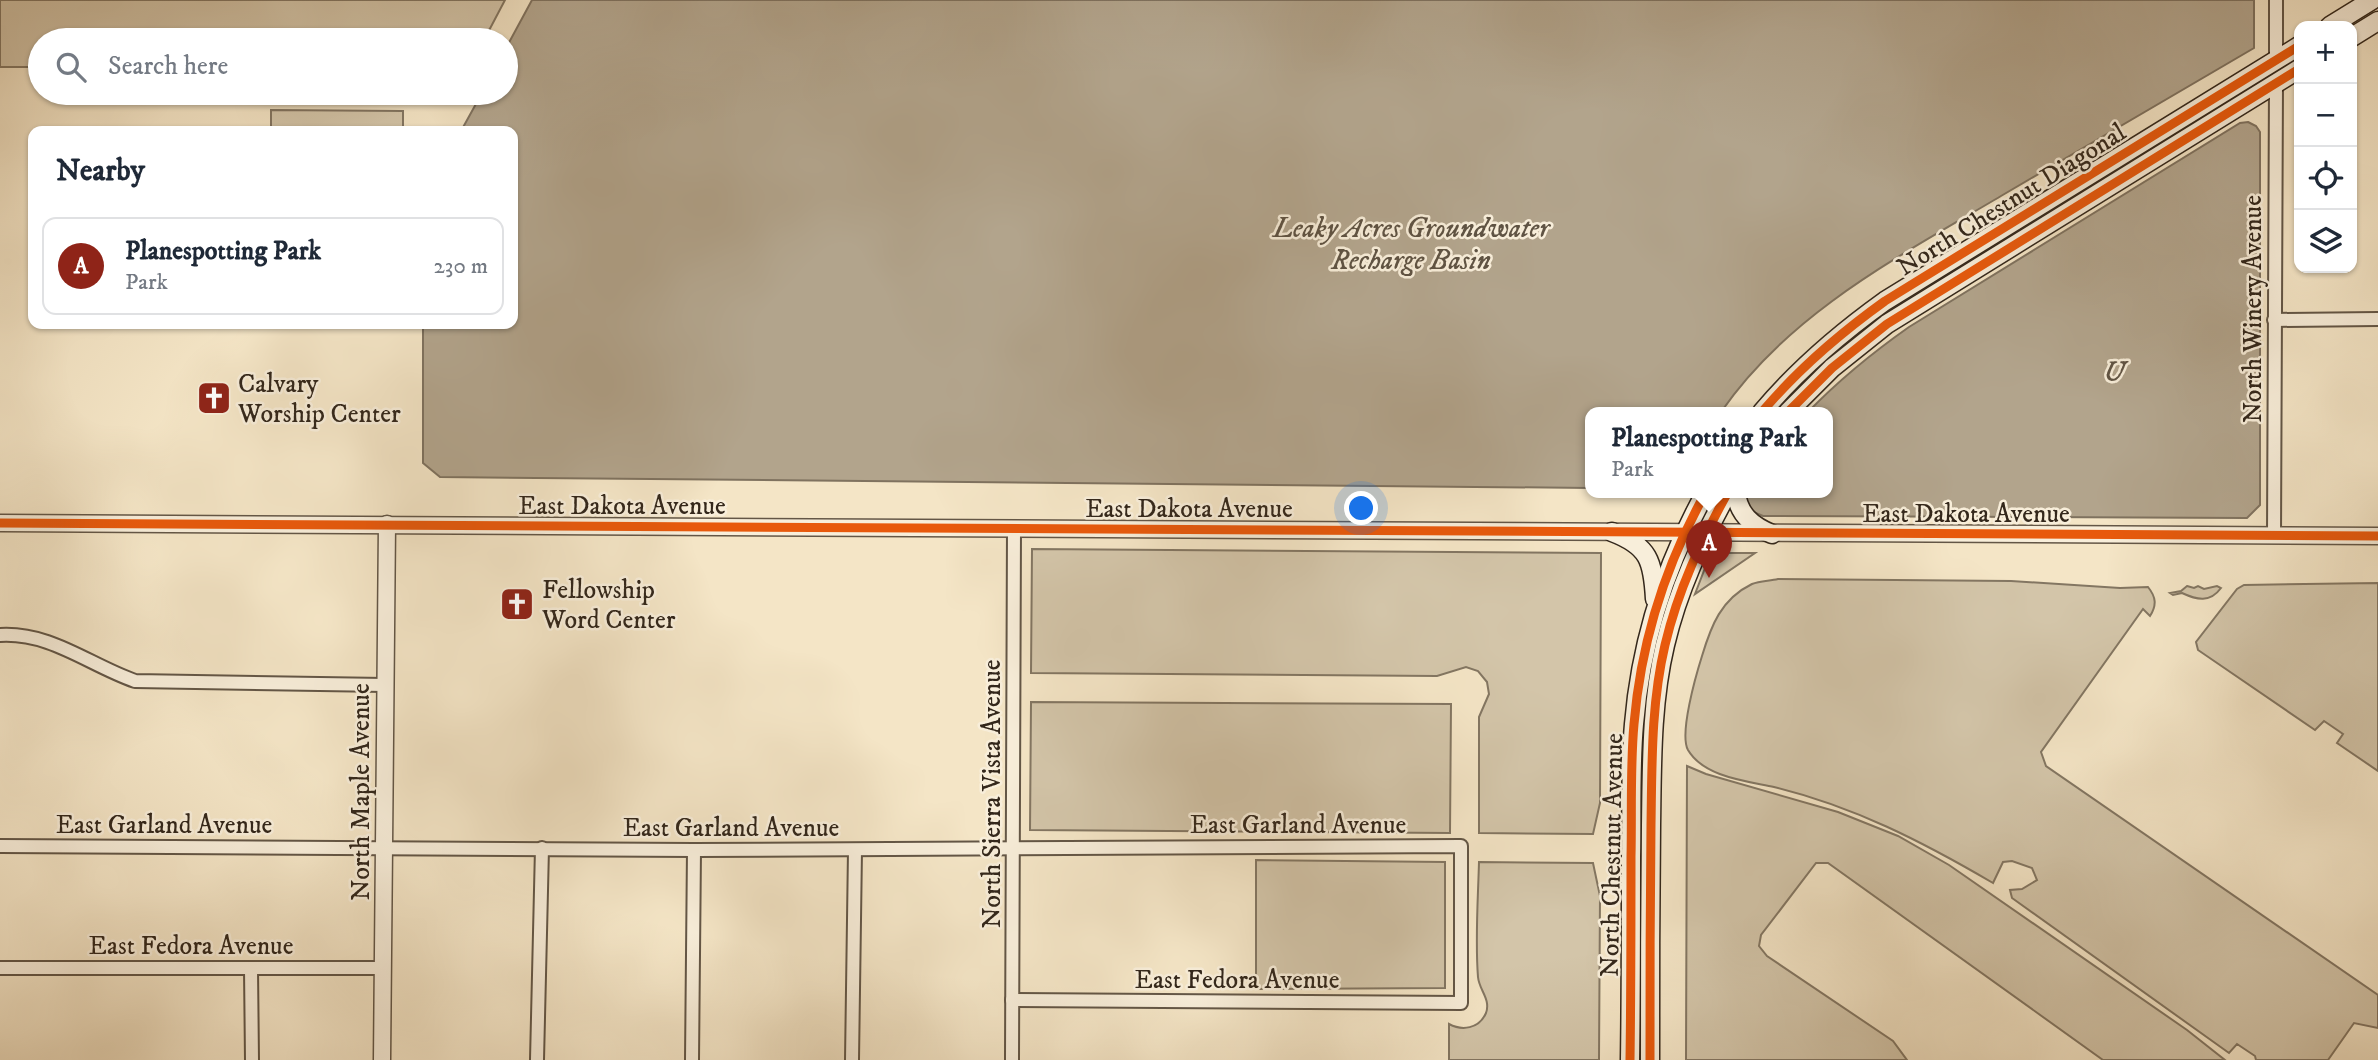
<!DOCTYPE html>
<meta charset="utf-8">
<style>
:root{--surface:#fff;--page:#f6f6f7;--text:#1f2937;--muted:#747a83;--line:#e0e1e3;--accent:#8f2418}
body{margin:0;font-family:"IM FELL DW Pica",serif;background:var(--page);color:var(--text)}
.controls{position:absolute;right:21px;top:21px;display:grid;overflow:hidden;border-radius:14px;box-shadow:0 2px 5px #0004}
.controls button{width:63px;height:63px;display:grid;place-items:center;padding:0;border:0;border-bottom:2px solid var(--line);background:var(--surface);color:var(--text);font:35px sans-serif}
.you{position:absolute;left:1362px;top:509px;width:24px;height:24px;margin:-18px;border:5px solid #fff;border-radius:50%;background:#1a73e8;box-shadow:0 0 0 10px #1a73e833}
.badge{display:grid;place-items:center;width:46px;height:46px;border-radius:50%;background:var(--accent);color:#fff;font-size:23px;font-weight:700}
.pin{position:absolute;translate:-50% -58px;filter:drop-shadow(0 2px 4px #0008)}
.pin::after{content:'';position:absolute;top:37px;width:24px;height:21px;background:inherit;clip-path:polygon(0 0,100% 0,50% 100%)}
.popup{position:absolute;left:1585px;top:407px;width:248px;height:91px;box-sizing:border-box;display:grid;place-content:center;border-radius:14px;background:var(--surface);filter:drop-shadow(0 2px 5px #0005);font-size:23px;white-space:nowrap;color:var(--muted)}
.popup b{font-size:26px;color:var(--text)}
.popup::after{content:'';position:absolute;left:50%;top:100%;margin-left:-14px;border:14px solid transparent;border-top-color:var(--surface)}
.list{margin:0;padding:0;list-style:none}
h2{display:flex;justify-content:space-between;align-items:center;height:91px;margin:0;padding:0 28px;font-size:30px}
h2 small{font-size:23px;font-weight:400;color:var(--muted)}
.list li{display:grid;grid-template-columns:46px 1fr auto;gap:21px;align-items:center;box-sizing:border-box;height:98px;margin:0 14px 14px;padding:0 14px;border:2px solid var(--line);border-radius:14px}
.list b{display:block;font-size:26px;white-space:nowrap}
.list p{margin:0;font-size:23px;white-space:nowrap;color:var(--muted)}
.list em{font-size:23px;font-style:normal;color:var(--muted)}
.icon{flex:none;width:38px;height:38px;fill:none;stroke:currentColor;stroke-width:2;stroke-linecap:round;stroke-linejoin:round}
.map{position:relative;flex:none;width:2378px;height:1060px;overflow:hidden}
.search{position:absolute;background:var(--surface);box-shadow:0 2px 5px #0004;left:28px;top:28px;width:490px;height:77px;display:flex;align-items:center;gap:18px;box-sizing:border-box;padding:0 24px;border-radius:38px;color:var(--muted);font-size:26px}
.panel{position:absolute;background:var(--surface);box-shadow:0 2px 5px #0004;left:28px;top:126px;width:490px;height:203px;border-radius:14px}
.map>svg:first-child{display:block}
.green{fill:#d3c5a9;stroke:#837662;stroke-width:2}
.water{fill:#b2a48c;stroke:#7f725f;stroke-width:2}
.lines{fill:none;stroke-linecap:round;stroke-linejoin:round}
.minor-casing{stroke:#635646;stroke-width:16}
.tertiary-casing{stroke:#635646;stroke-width:19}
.secondary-casing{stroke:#33271b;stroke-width:21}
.minor{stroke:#f8eeda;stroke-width:12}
.tertiary{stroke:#f8eeda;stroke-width:16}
.secondary{stroke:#f8eeda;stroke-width:18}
.cycleway-casing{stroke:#f8eeda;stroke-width:13}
.cycleway{stroke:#e8590c;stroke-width:9}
.labels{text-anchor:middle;stroke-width:5;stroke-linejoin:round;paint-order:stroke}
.street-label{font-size:26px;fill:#33271b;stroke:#f8eeda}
.poi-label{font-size:26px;fill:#33271b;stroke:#f8eeda;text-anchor:start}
.water-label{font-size:28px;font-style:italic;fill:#5f5343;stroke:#f8eeda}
</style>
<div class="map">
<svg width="2378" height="1060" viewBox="0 0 2378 1060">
<rect width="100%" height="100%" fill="#f4e5c6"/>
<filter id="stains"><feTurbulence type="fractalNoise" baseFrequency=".00286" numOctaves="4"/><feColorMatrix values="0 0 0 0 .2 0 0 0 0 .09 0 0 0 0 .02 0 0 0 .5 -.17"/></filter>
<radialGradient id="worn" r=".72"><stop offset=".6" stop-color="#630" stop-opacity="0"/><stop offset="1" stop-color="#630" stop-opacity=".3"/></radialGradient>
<!-- green -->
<g class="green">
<path d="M0 0H505L484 40H40V67H0Z"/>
<path d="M271 110 403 111V131H271Z"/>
<path d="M1032 549 1601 553 1600 803 1593 834 1479 833V717L1489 694 1487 682 1478 671 1466 667 1437 676 1031 673Z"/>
<path d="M1722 553H1755L1695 594 1707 563Z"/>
<path d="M1778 579 2011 581 2120 588 2148 587C2156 597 2157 605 2150 616L2143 609 2041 752 2046 766 2378 995V1028L2354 1023 2328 1060H2256L2255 1056 2237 1044 2229 1053 2012 898 2010 890 2022 889 2037 880 2032 868 2012 861 2003 862 1993 883C1923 842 1853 806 1774 787 1746 781 1704 777 1688 750 1679 734 1696 675 1702 656 1711 626 1721 599 1752 584 1760 581 1770 581 1778 579Z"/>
<path d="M2378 583V771L2337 743 2343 734 2324 721 2315 730 2198 650 2196 642 2237 589 2244 585Z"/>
<path d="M2187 586 2194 588 2198 586 2204 589 2217 586 2221 588C2210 603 2197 600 2182 593L2173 595 2170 593 2181 591Z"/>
<path d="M1031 702 1451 704 1450 833 1030 830Z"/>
<path d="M1687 766 1706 774 1838 812 1898 836 1949 865 2187 1030 2225 1060H2103L1828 863H1816L1761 935 1759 946 1767 956 1893 1041 1907 1060H1686Z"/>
<path d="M1256 860 1445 862V988L1256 989Z"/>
<path d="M1479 862 1593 863 1600 896 1599 1060H1449V1024C1462 1031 1479 1029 1486 1013 1491 999 1479 990 1478 977 1475 939 1478 900 1479 862Z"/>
</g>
<!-- water -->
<g class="water">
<path d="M532 0H2254V48C2170 97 2086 147 2001 196 1900 256 1790 312 1721 412H1590V488L440 477 423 463V324H513V131H461L482 93H506V48Z"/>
<path d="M2248 122 2256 126 2260 132V505L2247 518 1763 516 1751 511 1746 501 1747 492H1828V412H1808C1839 380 1872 353 1909 327L2240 123Z"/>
</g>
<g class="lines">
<!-- minor casing -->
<g class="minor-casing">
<g id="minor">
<path d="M2276 60V0"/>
<path d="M2274 320 2378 319"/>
<path d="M2274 536 2276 83"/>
<path d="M0 635C51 632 89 665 135 681L385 685"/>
<path d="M0 846 694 850 1461 846V1003L1012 1000"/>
<path d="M0 968H382"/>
<path d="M251 969 252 1060"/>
<path d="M537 1060 542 848"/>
<path d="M692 1060 694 850"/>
<path d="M852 1060 855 850"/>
<path d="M1012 1060 1014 528"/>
</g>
</g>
<!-- tertiary casing -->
<g class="tertiary-casing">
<g id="tertiary">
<path d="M0 523 2378 536"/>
<path d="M382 1060 387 524"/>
</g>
</g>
<!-- secondary casing -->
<g class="secondary-casing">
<g id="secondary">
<path d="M2330 26 2372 0"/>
<path d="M2352 37 2378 21"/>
<path d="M1762 412C1799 368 1839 334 1885 301L2299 46"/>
<path d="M1788 412 1832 368 1887 324 2299 69"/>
<path d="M1736 492C1738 514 1752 526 1772 534"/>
<path d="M1612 532C1649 546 1653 561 1655 599"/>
<path d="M1630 1060C1631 992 1631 925 1631 857 1632 813 1630 768 1634 724 1641 641 1665 565 1706 492"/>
<path d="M1650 1060C1650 982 1650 903 1651 825 1652 764 1651 704 1665 645 1678 590 1701 541 1728 492"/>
</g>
</g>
<!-- minor -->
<use href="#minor" class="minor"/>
<!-- tertiary -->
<use href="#tertiary" class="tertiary"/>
<!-- secondary -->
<use href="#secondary" class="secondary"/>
<!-- cycleway casing -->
<g class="cycleway-casing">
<g id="cycleway">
<path d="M1762 412C1799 368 1839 334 1885 301L2299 46"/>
<path d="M1788 412 1832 368 1887 324 2299 69"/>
<path d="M0 523 2378 536"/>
<path d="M1630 1060C1631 992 1631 925 1631 857 1632 813 1630 768 1634 724 1641 641 1665 565 1706 492"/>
<path d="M1650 1060C1650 982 1650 903 1651 825 1652 764 1651 704 1665 645 1678 590 1701 541 1728 492"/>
</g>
</g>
<!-- cycleway -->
<use href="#cycleway" class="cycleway"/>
</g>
<!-- icons -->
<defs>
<g id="church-square" transform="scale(1.75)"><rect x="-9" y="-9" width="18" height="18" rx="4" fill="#8f2418" stroke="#f8eeda"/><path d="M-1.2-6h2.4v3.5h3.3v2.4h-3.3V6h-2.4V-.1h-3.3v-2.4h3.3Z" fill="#fff"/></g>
</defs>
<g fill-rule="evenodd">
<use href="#church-square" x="214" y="398"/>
<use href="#church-square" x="517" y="604"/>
</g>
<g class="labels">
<!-- street labels -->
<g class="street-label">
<text transform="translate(2011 199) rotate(-32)" y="9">North Chestnut Diagonal</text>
<text transform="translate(2252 309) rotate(-90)" y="9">North Winery Avenue</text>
<text x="622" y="514">East Dakota Avenue</text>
<text x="1189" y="517">East Dakota Avenue</text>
<text x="1966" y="522">East Dakota Avenue</text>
<text transform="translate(360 792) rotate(-90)" y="9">North Maple Avenue</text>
<text transform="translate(991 794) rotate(-90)" y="9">North Sierra Vista Avenue</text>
<text x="164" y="833">East Garland Avenue</text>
<text x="1298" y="833">East Garland Avenue</text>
<text x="731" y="836">East Garland Avenue</text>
<text transform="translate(1611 855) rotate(-89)" y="9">North Chestnut Avenue</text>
<text x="191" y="954">East Fedora Avenue</text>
<text x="1237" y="988">East Fedora Avenue</text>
</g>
<!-- poi labels -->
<g class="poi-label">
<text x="238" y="392">Calvary<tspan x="238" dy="30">Worship Center</tspan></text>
<text x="542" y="598">Fellowship<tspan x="542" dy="30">Word Center</tspan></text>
</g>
<!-- water labels -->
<g class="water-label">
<text x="1411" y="237">Leaky Acres Groundwater<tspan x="1411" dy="32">Recharge Basin</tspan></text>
<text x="2114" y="381">U</text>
</g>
</g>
<rect width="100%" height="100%" filter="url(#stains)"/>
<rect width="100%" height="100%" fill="url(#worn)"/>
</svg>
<div class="controls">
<button>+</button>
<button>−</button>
<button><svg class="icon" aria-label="locate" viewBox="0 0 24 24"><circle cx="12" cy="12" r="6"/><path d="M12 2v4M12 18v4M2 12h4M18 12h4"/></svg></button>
<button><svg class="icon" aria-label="layers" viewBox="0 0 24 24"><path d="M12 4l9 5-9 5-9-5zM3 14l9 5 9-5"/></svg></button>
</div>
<div class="you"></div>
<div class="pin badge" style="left:1709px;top:578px">A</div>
<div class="popup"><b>Planespotting Park</b>Park</div>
<div class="search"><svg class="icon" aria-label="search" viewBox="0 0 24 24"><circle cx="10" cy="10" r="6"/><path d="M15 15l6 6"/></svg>Search here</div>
<section class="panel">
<h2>Nearby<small></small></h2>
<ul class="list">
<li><span class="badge">A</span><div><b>Planespotting Park</b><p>Park</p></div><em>230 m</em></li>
</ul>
</section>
</div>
